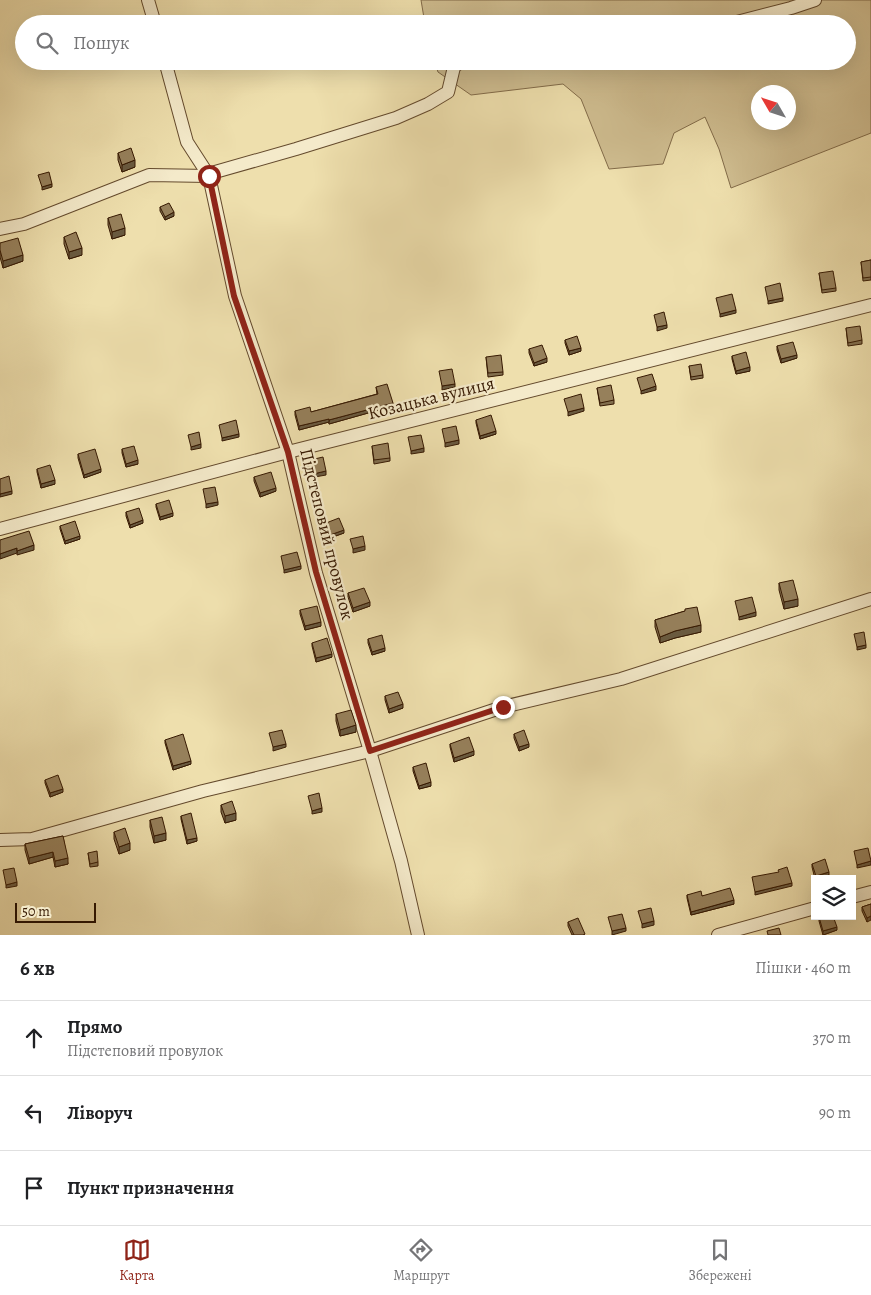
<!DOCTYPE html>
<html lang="uk">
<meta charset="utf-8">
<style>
:root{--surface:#fff;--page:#f2f2f2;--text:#202124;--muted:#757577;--line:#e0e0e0;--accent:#8f2418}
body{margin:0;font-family:Alegreya,serif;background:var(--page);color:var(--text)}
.controls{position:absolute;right:15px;bottom:15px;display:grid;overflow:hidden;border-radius:0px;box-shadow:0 5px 20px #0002}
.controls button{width:45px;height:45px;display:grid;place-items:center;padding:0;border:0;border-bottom:1px solid var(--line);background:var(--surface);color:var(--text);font:25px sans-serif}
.compass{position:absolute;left:751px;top:85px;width:45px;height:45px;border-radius:50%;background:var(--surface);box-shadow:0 5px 20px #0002;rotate:309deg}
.scale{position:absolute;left:15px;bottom:12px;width:81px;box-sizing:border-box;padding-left:5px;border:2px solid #361902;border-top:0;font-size:14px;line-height:18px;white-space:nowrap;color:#361902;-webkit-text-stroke:4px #f4eaca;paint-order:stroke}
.stop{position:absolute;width:15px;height:15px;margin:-11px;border:4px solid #8f2418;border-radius:50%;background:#fff}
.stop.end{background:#8f2418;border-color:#fff;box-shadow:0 1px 5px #0008}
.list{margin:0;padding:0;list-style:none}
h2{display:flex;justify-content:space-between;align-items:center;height:65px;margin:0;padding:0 20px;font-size:21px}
h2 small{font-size:16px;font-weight:400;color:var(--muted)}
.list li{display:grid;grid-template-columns:32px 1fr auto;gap:15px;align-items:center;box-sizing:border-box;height:75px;padding:0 20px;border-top:1px solid var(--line)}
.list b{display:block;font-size:19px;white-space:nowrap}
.list p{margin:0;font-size:16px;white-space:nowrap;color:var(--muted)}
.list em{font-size:16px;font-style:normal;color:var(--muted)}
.icon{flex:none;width:28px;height:28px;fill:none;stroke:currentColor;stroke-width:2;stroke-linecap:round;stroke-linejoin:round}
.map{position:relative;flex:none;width:871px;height:935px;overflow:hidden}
.search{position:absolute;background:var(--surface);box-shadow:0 5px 20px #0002;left:15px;right:15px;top:15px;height:55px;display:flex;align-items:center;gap:12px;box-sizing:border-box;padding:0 18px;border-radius:28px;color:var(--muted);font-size:19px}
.sheet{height:290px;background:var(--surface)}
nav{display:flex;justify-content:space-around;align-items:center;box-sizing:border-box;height:70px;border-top:1px solid var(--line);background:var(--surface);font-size:14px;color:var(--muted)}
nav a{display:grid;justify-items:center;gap:2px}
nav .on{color:var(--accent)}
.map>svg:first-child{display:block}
.green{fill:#cfbd90;stroke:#826b49;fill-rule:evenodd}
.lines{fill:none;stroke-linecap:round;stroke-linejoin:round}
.minor-casing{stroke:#644a2d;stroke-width:14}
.minor{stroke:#f4eaca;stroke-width:12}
.wall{fill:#816e4e;stroke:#361902}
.shaded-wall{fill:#695a40;stroke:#361902}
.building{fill:#96805b;stroke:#361902}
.route{stroke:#8f2418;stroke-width:6}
.labels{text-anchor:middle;stroke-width:4.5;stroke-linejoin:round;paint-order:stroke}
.street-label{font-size:18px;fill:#361902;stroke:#f4eaca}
</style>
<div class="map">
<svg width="871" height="935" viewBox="0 0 871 935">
<rect width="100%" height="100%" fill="#eedfad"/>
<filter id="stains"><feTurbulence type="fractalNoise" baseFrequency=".004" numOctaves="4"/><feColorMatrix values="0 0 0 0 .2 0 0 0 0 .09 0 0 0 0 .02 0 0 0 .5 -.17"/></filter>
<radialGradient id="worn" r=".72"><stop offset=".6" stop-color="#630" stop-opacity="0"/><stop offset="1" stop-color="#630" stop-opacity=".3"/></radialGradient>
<!-- green -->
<path class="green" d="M421 0H871V133L731 188 719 149 705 117 674 133 663 164 609 169 581 99 563 84 471 95 438 72 434 61H847V24H425ZM758 92H788V122H758Z"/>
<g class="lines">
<!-- minor casing -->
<g class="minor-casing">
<g id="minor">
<path d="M148 0 155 24"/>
<path d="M729 24 791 8 815 0"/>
<path d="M165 61 187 142 209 176 235 296 288 452 316 573 370 751 401 861 418 935"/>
<path d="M0 229 24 224 149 175 209 176 215 172 296 149 396 118 428 104 448 92 454 67 462 61"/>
<path d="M0 529 288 452 871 305"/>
<path d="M0 840 32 839 203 791 370 751 503 707 621 679 871 599"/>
<path d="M852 897 871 892"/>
<path d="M718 935 815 908"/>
</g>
</g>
<!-- minor -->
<use href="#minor" class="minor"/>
</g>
<!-- wall -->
<g class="wall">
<path d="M118 153 135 167 122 172 118 160Z"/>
<path d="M160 207 174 216 165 220 160 211Z"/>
<path d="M108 218 125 235 112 239 108 225Z"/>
<path d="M64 237 82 255 69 259 64 244Z"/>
<path d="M0 243 23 261 3 268 0 257Z"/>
<path d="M871 260V280L863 281 861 262Z"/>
<path d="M819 273 836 288V291L822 293Z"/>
<path d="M846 328 862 340V344L848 346Z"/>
<path d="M565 340 581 351 569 355 565 343Z"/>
<path d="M777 346 797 358 781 363 777 350Z"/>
<path d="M529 349 547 362 534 366 529 353Z"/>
<path d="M732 356 750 371 736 374 732 359Z"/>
<path d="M486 357 503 372V375L488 377Z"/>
<path d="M689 366 703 375V378L691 380Z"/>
<path d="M376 387 393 406 329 424V422L299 430 295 415V411L311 412 377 394Z"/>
<path d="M597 388 614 400V404L600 406Z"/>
<path d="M476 420 496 434 480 439 476 423Z"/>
<path d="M372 446 390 458V461L374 464Z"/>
<path d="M122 449 138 464 126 467 122 453Z"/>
<path d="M78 454 101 472 84 478 78 458Z"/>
<path d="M37 469 55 484 41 488 37 472Z"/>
<path d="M254 477 276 491 260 497 254 481Z"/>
<path d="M156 504 173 516 160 520 156 507Z"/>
<path d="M126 512 143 523 130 528 126 516Z"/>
<path d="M326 523 344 533 330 538 326 527Z"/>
<path d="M60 526 80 539 65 544 60 529Z"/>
<path d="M779 583 798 606 784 609 779 590Z"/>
<path d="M348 593 370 606 353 612 348 597Z"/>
<path d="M300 610 321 626 305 630 300 614Z"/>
<path d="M685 611 701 632 675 638 660 643 655 627V620Z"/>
<path d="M368 639 385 651 372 655 368 643Z"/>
<path d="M312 643 332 657 316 662 312 646Z"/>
<path d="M385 696 403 708 389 713 385 700Z"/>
<path d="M336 714 356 732 340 736 336 721Z"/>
<path d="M514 734 529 747 519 751 514 738Z"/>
<path d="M165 740 191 764 173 770 165 743Z"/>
<path d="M450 744 474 755 454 762 450 747Z"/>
<path d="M413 767 431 786 419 789 413 771Z"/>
<path d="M45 780 63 792 50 797 45 783Z"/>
<path d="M221 805 236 820 225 823 221 812Z"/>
<path d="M181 816 197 841 187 844 181 819Z"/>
<path d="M150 820 166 840 154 843 150 827Z"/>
<path d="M114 832 130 850 119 854 114 839Z"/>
<path d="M63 836 68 864 55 867 53 857 29 864 25 850V844Z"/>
<path d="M88 853 98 862V866L90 867Z"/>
<path d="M812 864 829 875 818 879H815L812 867Z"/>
<path d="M687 895 702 896 734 904 691 915 687 898Z"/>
<path d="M871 904 867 922 862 911V907Z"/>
<path d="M819 917 837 930 823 935 819 921Z"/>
<path d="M568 922 585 935H572L568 926Z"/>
</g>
<!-- shaded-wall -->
<g class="shaded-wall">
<path d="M135 160V167L122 172V165Z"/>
<path d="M52 184V187L42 190V187Z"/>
<path d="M174 212V216L165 220V217Z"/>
<path d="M125 228V235L112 239V232Z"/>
<path d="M82 248V255L69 259V252Z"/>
<path d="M23 255V261L3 268V261Z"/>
<path d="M783 298V301L768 304V301Z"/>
<path d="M736 310V313L720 317V314Z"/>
<path d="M667 325V328L657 331V327Z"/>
<path d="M581 348V351L569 355V351Z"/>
<path d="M797 355V358L781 363V359Z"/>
<path d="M547 358V362L534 366V363Z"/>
<path d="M750 367V371L736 374V371Z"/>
<path d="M455 384V387L442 390V386Z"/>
<path d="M656 386V390L641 394V391Z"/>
<path d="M393 403V406L329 424V420Z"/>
<path d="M584 408V411L568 416V412Z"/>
<path d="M329 419V422L299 430V426Z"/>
<path d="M496 431V434L480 439V436Z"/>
<path d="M239 434V437L222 441V438Z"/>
<path d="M459 440V444L445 447V443Z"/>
<path d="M201 444V448L191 450V447Z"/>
<path d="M424 448V452L411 454V451Z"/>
<path d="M138 460V464L126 467V464Z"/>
<path d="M101 469V472L84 478V475Z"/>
<path d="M326 471V475L309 478V475Z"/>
<path d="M55 480V484L41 488V484Z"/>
<path d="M276 488V491L260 497V493Z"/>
<path d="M12 491V494L0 497V494Z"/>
<path d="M218 502V505L206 508V504Z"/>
<path d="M173 513V516L160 520V517Z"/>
<path d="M143 520V523L130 528V525Z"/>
<path d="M344 530V533L330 538V535Z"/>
<path d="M80 536V539L65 544V541Z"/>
<path d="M34 545V550L17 555V551Z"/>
<path d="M365 546V550L353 553V549Z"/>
<path d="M17 548V553L0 559V554Z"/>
<path d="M301 566V569L284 573V570Z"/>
<path d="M798 599V606L784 609V602Z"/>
<path d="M370 602V606L353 612V608Z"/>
<path d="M756 612V616L739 620V617Z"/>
<path d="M321 622V626L305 630V626Z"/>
<path d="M701 625V632L675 638 660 643V637L675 631Z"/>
<path d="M866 645V648L857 650V647Z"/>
<path d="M385 648V651L372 655V652Z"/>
<path d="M332 654V657L316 662V658Z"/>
<path d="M403 704V708L389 713V709Z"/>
<path d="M356 725V732L340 736V730Z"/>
<path d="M286 744V747L273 751V747Z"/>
<path d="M529 744V747L519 751V747Z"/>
<path d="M474 751V755L454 762V758Z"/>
<path d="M191 761V764L173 770V766Z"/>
<path d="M431 782V786L419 789V786Z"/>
<path d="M63 789V792L50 797V793Z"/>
<path d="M322 808V812L312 814V811Z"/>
<path d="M236 813V820L225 823V816Z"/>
<path d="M166 833V840L154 843V836Z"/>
<path d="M197 838V841L187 844V840Z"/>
<path d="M130 843V850L119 854V847Z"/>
<path d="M53 852V857L29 864V858Z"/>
<path d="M68 858V864L55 867V861Z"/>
<path d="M871 861V865L857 868V865Z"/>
<path d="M829 872V875L818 879H816V876Z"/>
<path d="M17 882V886L6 888V885Z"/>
<path d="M792 883V886L755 895V892Z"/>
<path d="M734 900V904L691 915V912Z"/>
<path d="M871 916V920L867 922V918Z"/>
<path d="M654 921V925L642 928V924Z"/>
<path d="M837 927V930L823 935V931Z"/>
<path d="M626 928V931L612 935V931Z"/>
</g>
<!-- building -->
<g class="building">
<path d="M131 148 135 160 122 165 118 153Z"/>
<path d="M49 172 52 184 42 187 38 175Z"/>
<path d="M169 203 174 212 165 217 160 207Z"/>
<path d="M121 214 125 228 112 232 108 218Z"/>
<path d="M76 232 82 248 69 252 64 237Z"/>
<path d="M18 238 23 255 3 261 0 250V243Z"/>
<path d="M871 260V277L863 278 861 262Z"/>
<path d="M833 271 836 288 822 290 819 273Z"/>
<path d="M780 283 783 298 768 301 765 287Z"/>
<path d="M732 294 736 310 720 314 716 298Z"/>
<path d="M664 312 667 325 657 327 654 315Z"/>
<path d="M860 326 862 340 848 343 846 328Z"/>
<path d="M577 336 581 348 569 351 565 340Z"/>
<path d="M793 342 797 355 781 359 777 346Z"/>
<path d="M542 345 547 358 534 363 529 349Z"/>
<path d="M746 352 750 367 736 371 732 356Z"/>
<path d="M501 355 503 372 488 373 486 357Z"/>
<path d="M701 364 703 375 691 377 689 366Z"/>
<path d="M452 369 455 384 442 386 439 371Z"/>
<path d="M652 374 656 386 641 391 637 378Z"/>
<path d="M387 384 393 403 329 420V419L299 426 295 411 310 407 311 412 378 394 376 387Z"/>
<path d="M611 385 614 400 600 403 597 388Z"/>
<path d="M581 394 584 408 568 412 564 399Z"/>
<path d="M491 415 496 431 480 436 476 420Z"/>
<path d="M236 420 239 434 222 438 219 425Z"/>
<path d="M456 426 459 440 445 443 442 429Z"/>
<path d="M199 432 201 444 191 447 188 435Z"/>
<path d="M421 435 424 448 411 451 408 437Z"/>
<path d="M388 443 390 458 374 460 372 446Z"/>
<path d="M134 446 138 460 126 464 122 449Z"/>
<path d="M95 449 101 469 84 475 78 454Z"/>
<path d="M323 457 326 471 309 475 306 461Z"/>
<path d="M50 465 55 480 41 484 37 469Z"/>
<path d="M271 472 276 488 260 493 254 477Z"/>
<path d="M9 476 12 491 0 494V479Z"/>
<path d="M215 487 218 502 206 504 203 489Z"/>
<path d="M169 500 173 513 160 517 156 504Z"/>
<path d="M139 508 143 520 130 525 126 512Z"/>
<path d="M339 518 344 530 330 535 326 523Z"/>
<path d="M75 521 80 536 65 541 60 526Z"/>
<path d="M29 531 34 545 17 551V548L0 554V540Z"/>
<path d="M363 536 365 546 353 549 350 539Z"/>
<path d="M297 552 301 566 284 570 281 556Z"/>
<path d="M793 580 798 599 784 602 779 583Z"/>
<path d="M364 588 370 602 353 608 348 593Z"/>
<path d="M752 597 756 612 739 617 735 601Z"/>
<path d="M317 606 321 622 305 626 300 610Z"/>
<path d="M697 607 701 625 675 631 660 637 655 620 685 611V609Z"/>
<path d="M864 632 866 645 857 647 854 634Z"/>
<path d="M382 635 385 648 372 652 368 639Z"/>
<path d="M327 638 332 654 316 658 312 643Z"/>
<path d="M398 692 403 704 389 709 385 696Z"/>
<path d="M351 710 356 725 340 730 336 714Z"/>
<path d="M282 730 286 744 273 747 269 733Z"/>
<path d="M524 730 529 744 519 747 514 734Z"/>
<path d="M183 734 191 761 173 766 165 740Z"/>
<path d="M469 737 474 751 454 758 450 744Z"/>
<path d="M426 763 431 782 419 786 413 767Z"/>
<path d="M58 775 63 789 50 793 45 780Z"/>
<path d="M319 793 322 808 312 811 308 796Z"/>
<path d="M232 801 236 813 225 816 221 805Z"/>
<path d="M191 813 197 838 187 840 181 816Z"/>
<path d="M162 817 166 833 154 836 150 820Z"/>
<path d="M125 828 130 843 119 847 114 832Z"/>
<path d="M63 836 68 858 55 861 53 852 29 858 25 844Z"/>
<path d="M868 848 871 861 857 865 854 851Z"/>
<path d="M97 851 98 862 90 864 88 853Z"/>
<path d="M825 859 829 872 816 876 812 864Z"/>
<path d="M787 867 792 883 755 892 752 877 779 872 778 870Z"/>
<path d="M14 868 17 882 6 885 3 870Z"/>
<path d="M730 888 734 900 691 912 687 895 701 891 702 896Z"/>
<path d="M871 904V916L867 918 862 907Z"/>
<path d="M651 908 654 921 642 924 638 911Z"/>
<path d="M622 914 626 928 612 931 608 917Z"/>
<path d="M821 916H833L837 927 823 931 819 917Z"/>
<path d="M578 918 585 934 583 935H574L568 922Z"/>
<path d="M779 928 781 935H768L767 931Z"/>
</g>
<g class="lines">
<!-- route -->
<path class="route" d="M209 176 234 296 288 452 316 572 370 751 503 707"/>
</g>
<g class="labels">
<!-- street labels -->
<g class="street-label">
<text transform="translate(431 398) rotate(-14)" y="6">Козацька вулиця</text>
<text transform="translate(327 534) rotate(76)" y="6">Підстеповий провулок</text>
</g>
</g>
<rect width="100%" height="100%" filter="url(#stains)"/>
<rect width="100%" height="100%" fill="url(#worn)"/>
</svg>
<div class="controls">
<button><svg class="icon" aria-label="layers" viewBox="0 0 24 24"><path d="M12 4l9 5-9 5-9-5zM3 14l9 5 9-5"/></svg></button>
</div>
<svg class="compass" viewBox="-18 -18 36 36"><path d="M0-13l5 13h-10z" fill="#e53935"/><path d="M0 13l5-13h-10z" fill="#757577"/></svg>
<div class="scale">50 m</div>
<div class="stop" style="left:209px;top:176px"></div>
<div class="stop end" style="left:503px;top:707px"></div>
<div class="search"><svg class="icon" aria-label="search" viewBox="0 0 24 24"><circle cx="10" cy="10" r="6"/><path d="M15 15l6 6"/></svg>Пошук</div>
</div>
<section class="sheet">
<h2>6 хв<small>Пішки · 460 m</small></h2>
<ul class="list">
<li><svg class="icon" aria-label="ahead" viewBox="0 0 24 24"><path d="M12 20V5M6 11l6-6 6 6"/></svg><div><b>Прямо</b><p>Підстеповий провулок</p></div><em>370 m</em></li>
<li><svg class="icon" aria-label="left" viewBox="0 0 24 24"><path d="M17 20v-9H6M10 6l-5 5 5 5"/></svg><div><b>Ліворуч</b></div><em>90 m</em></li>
<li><svg class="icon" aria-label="arrive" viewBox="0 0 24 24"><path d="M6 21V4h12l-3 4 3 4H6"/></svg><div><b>Пункт призначення</b></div></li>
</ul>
</section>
<nav>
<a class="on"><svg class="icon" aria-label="map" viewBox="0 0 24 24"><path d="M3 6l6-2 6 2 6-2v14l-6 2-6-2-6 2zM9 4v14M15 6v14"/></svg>Карта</a>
<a><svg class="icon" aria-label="directions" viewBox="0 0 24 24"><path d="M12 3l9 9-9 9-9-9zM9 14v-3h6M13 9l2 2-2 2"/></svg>Маршрут</a>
<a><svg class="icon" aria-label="saved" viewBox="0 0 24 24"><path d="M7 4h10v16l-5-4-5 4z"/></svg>Збережені</a>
</nav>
